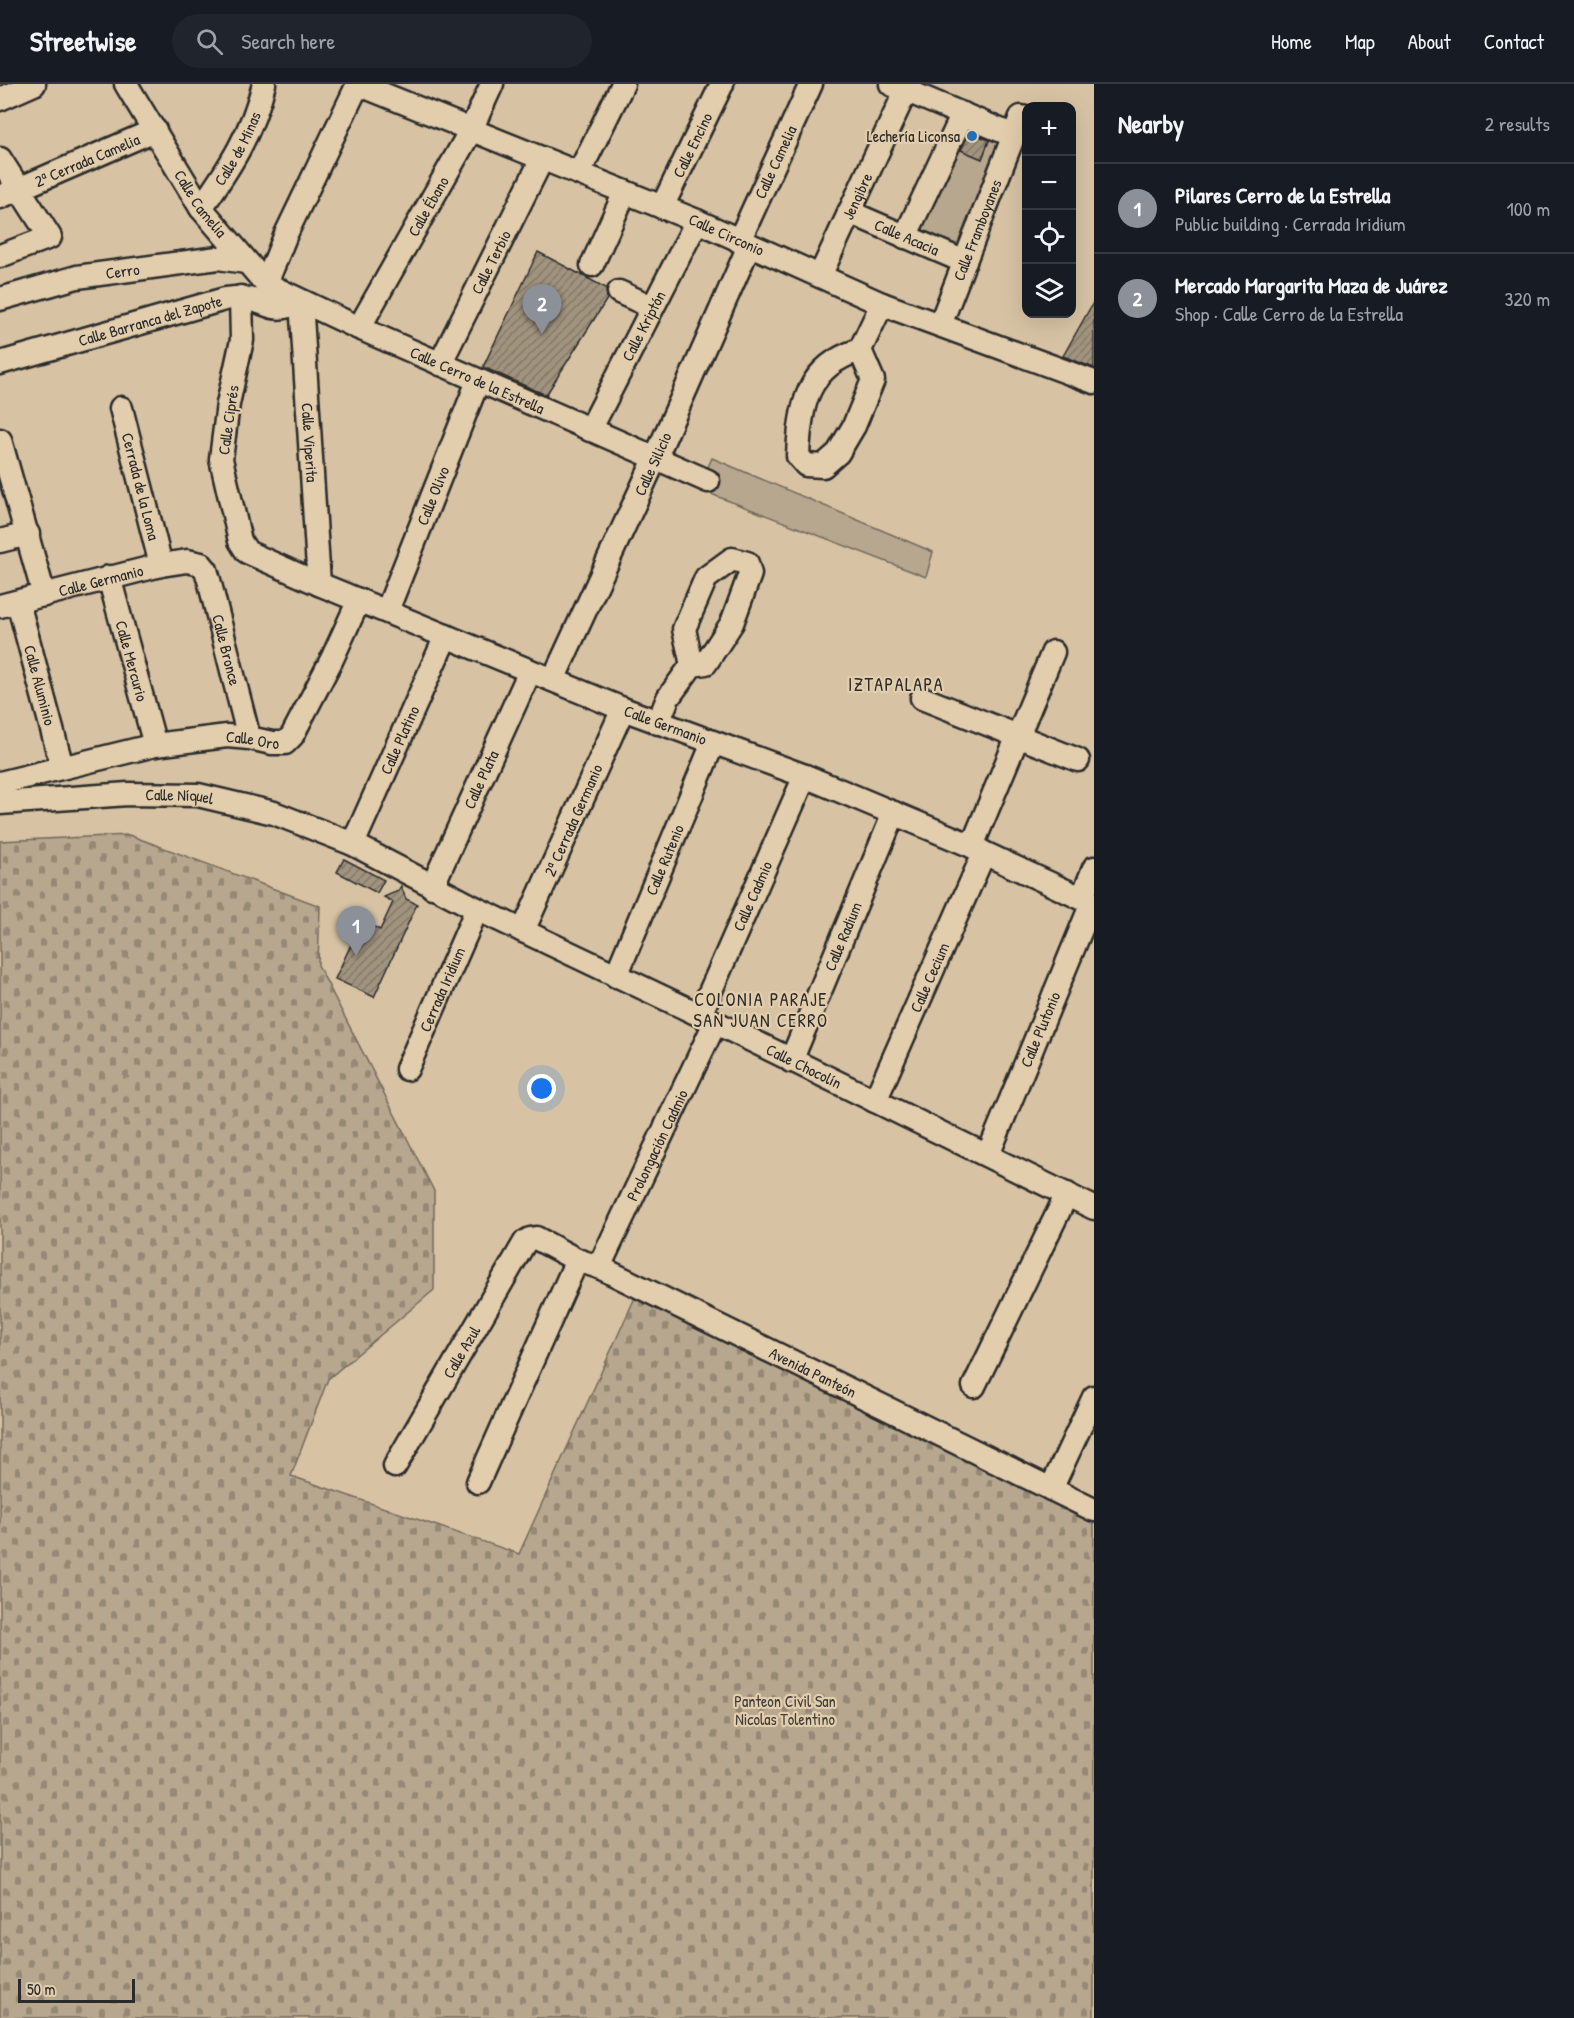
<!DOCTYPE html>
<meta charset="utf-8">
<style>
:root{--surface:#171b24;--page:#20242c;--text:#f1f3f6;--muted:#9ea1a6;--line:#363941;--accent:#8c9099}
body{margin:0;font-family:"Patrick Hand",sans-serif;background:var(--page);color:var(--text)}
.controls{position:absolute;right:18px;top:18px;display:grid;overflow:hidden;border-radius:12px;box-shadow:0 6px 24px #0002}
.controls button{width:54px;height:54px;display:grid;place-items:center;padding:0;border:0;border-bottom:2px solid var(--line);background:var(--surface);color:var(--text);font:30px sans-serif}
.scale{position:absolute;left:18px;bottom:15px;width:117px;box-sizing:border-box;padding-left:6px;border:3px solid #2b2b2b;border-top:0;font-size:16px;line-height:21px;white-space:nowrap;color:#2b2b2b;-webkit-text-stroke:4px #e2cdac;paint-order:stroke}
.you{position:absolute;left:542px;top:1005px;width:21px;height:21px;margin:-15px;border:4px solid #fff;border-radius:50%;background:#1a73e8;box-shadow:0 0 0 9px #1a73e833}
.badge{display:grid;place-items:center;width:39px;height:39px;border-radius:50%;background:var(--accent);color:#fff;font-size:20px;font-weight:700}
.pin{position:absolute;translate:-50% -50px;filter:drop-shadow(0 2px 3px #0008)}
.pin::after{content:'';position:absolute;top:32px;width:21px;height:18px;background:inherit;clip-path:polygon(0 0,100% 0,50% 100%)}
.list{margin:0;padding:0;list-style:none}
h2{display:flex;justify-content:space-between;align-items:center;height:78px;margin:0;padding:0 24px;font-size:26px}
h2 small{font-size:20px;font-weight:400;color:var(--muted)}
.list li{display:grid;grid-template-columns:39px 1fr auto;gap:18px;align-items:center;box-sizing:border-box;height:90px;padding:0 24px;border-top:2px solid var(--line)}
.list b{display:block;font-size:22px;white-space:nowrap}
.list p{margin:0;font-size:20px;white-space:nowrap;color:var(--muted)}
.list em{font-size:20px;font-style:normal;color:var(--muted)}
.icon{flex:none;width:33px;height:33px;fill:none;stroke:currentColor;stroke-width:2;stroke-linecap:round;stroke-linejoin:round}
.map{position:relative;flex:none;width:1094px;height:1934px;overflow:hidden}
header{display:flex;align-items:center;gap:36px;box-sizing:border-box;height:84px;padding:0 30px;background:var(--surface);border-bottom:2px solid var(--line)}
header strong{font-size:28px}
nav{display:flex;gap:33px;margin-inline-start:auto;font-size:21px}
.search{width:420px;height:54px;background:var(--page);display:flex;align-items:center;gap:15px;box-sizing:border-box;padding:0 21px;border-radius:33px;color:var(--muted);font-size:22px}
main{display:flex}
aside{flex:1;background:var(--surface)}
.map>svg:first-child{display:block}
.cemetery{fill:url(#cemetery-stones);stroke:#71695c;stroke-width:1.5}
.green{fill:#b7a78e;stroke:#71695c;stroke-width:1.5}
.building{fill:url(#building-hatch);stroke:#2b2b2b;stroke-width:1.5}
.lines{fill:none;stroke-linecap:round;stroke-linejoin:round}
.minor-casing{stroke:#2b2b2b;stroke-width:27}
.minor{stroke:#e2cdac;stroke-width:22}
.poi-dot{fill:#1f6fb2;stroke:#e2cdac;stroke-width:2}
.labels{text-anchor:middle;stroke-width:4.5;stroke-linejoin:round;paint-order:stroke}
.poi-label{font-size:16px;fill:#2b2b2b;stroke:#e2cdac;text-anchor:end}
.street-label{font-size:16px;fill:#2b2b2b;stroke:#e2cdac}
.park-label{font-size:16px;fill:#403e3a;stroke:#e2cdac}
.neighbourhood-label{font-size:18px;letter-spacing:1.5px;fill:#2b2b2b;stroke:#e2cdac}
</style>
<header>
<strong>Streetwise</strong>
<div class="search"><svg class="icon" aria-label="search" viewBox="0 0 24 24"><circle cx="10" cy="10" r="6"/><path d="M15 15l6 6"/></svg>Search here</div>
<nav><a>Home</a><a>Map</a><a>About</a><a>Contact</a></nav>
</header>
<main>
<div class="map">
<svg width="1094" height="1934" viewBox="0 0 1094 1934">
<defs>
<pattern id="cemetery-stones" width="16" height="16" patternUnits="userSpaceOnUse" patternTransform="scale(1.5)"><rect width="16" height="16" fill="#b7a78e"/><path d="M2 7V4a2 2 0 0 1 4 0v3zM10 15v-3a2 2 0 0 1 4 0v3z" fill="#958874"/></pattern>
<pattern id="building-hatch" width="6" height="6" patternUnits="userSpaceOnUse" patternTransform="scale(1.5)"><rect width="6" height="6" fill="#a1947f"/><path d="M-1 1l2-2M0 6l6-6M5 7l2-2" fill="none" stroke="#837968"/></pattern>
</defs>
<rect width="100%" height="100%" fill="#d7c3a4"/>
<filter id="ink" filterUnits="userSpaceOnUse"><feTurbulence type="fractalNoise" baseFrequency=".0167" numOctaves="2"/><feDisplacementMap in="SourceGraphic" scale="12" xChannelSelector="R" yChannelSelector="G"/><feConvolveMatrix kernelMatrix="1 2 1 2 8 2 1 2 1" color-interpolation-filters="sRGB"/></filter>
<g filter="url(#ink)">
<!-- cemetery -->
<path class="cemetery" d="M129 751 320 822 318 881 434 1107V1206L328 1295 291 1392 519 1470 637 1209 1094 1439V1934H0V757Z"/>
<!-- green -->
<g class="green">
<path d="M995 43 1014 52 965 178 905 153 948 60 982 75Z"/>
<path d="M712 374 933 468 926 493 698 405Z"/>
</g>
<!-- building -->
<g class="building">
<path d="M970 48 989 56 982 75 961 66Z"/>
<path d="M538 168 606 204 607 215 546 311 483 283Z"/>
<path d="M1094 217V284L1063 272Z"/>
<path d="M344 775 384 796 377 809 337 788Z"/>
<path d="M401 802 406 815 417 820 374 913 335 895 362 837 380 846 393 818 384 813 398 807Z"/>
</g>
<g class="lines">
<!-- minor casing -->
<g class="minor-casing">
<g id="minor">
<path id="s1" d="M126 0 201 124 266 200 359 244 708 397"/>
<path id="s2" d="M358 0 697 137 882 220 1094 298"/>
<path d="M891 0 1014 52"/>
<path d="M0 15 34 0"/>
<path d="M0 75 50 153 0 172"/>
<path d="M579 89 623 0"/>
<path d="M0 113 155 46"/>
<path id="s3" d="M662 123 722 0"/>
<path id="s4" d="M201 124C230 83 252 49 264 0"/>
<path id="s5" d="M849 128 965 178"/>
<path d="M905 153 963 30"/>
<path id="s6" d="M739 157 811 0"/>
<path d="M592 181 625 108"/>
<path id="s7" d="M820 192 909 0"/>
<path d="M266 200 286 150 358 0"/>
<path d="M619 208 652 223"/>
<path id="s8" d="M241 213 242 256 228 320 221 375 240 457 247 468 319 500 623 625 805 692 972 762 984 769 1094 820"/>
<path id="s9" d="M0 215 77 193 218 174 246 178"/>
<path id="s10" d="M299 217 302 232 319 500"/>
<path id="s11" d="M940 241 1021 33 1026 34"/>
<path id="s12" d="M359 244 471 46 492 0"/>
<path d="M860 266 873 296 854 342 838 369 823 382 806 381 798 372C800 323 806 282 860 266L882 220"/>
<path id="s13" d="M0 279 225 215C231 214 238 213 244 214 270 218 273 232 299 217"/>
<path id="s14" d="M440 280 542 75"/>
<path id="s15" d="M121 324 161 481"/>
<path id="s16" d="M590 346 697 137"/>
<path d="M0 356 44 511"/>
<path d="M0 457 28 450"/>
<path id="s17" d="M109 493 155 661"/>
<path id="s18" d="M18 518 62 683"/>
<path id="s19" d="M0 522 161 481 187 477 201 480 206 486 209 496 249 654"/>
<path id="s20" d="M387 527 478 297"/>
<path id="s21" d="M553 596 655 375 749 162"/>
<path d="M922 614 1078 676"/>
<path d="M658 639 668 614 692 581 684 545 706 494 732 475 747 479 750 490 732 539 706 579 692 581"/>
<path id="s22" d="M0 699 155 661 227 652 249 654 272 659H285L292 652 332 575 359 516"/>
<path id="s23" d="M0 719 128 710 198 711 274 729 353 760 477 825 700 931 1094 1124"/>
<path id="s24" d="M353 760 446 552"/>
<path d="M972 762 1053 568"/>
<path id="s25" d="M432 803 530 587"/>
<path d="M1082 814 1094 784"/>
<path d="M523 847 623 625"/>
<path id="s26" d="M616 892 713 659"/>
<path id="s27" d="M700 931 805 692"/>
<path id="s28" d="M791 977 894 729"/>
<path id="s29" d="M407 985 477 825"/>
<path id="s30" d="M875 1017 984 769"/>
<path id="s31" d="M988 1071 1092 819"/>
<path id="s32" d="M599 1183 715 939"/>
<path d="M974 1302 1067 1110"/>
<path id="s33" d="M395 1382 525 1158 530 1155 536 1154 577 1176 599 1183 1094 1426"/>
<path d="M478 1398 577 1176"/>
<path d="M1051 1405 1094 1313"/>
</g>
</g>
<!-- minor -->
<use href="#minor" class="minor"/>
</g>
</g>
<!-- markers -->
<circle class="poi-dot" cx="972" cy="52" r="6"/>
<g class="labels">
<!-- poi labels -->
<g class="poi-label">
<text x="960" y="58">Lechería Liconsa</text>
</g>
<!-- street labels -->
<g class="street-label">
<text dy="6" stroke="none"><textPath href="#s3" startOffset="69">Calle Encino</textPath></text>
<text dy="6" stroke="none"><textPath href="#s4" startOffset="70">Calle de Minas</textPath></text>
<text transform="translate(87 76) rotate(-23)" y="6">2ª Cerrada Camelia</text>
<text dy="6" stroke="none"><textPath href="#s6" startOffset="87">Calle Camelia</textPath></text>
<text dy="6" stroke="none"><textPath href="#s7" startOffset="88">Jengibre</textPath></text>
<text dy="6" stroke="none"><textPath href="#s1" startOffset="141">Calle Camelia</textPath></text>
<text dy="6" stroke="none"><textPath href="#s12" startOffset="140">Calle Ébano</textPath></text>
<text dy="6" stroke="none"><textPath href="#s11" startOffset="102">Calle Framboyanes</textPath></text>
<text dy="6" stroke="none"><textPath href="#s2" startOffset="398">Calle Circonio</textPath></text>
<text dy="6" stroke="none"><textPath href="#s5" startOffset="63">Calle Acacia</textPath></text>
<text dy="6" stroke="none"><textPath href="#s14" startOffset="114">Calle Terbio</textPath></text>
<text dy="6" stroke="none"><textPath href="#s9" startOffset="126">Cerro</textPath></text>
<text dy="6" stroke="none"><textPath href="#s13" startOffset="156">Calle Barranca del Zapote</textPath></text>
<text dy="6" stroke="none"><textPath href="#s16" startOffset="117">Calle Kriptón</textPath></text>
<text dy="6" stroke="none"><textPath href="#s1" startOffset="477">Calle Cerro de la Estrella</textPath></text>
<text transform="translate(228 336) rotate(-82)" y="6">Calle Ciprés</text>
<text dy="6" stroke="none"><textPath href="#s10" startOffset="142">Calle Viperita</textPath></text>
<text dy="6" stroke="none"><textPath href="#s21" startOffset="238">Calle Silicio</textPath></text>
<text dy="6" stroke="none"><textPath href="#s15" startOffset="81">Cerrada de la Loma</textPath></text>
<text dy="6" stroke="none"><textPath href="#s20" startOffset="124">Calle Olivo</textPath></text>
<text dy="6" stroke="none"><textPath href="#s19" startOffset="104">Calle Germanio</textPath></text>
<text dy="6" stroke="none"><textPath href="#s19" startOffset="297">Calle Bronce</textPath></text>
<text dy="6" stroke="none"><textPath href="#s17" startOffset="87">Calle Mercurio</textPath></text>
<text dy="6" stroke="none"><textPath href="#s18" startOffset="86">Calle Aluminio</textPath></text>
<text dy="6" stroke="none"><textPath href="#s8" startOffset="714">Calle Germanio</textPath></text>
<text dy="6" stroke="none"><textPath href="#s22" startOffset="258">Calle Oro</textPath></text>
<text dy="6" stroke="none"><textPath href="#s24" startOffset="114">Calle Platino</textPath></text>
<text dy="6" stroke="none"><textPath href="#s25" startOffset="118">Calle Plata</textPath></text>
<text dy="6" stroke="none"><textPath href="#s23" startOffset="180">Calle Níquel</textPath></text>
<text transform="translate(573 736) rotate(-66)" y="6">2ª Cerrada Germanio</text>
<text dy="6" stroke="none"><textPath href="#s26" startOffset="126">Calle Rutenio</textPath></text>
<text dy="6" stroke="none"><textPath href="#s27" startOffset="130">Calle Cadmio</textPath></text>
<text dy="6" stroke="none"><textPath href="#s28" startOffset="135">Calle Radium</textPath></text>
<text dy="6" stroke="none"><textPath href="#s30" startOffset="135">Calle Cecium</textPath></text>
<text dy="6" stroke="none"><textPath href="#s29" startOffset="87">Cerrada Iridium</textPath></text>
<text dy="6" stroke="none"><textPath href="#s31" startOffset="136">Calle Plutonio</textPath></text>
<text dy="6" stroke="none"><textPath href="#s23" startOffset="864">Calle Chocolín</textPath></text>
<text dy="6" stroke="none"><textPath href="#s32" startOffset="135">Prolongación Cadmio</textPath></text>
<text dy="6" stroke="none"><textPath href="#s33" startOffset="132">Calle Azul</textPath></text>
<text dy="6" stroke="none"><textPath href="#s33" startOffset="579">Avenida Panteón</textPath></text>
</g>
<!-- park labels -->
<g class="park-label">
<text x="785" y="1623">Panteon Civil San<tspan x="785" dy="18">Nicolas Tolentino</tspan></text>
</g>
<!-- neighbourhood labels -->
<g class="neighbourhood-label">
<text x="896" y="607">IZTAPALAPA</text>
<text x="761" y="922">COLONIA PARAJE<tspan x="761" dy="21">SAN JUAN CERRO</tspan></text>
</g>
</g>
</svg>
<div class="controls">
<button>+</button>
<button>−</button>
<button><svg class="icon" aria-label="locate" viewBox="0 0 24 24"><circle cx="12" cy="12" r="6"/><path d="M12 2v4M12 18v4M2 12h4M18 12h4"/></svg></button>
<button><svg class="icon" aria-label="layers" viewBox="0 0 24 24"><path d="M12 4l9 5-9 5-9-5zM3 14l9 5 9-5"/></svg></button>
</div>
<div class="scale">50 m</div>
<div class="you"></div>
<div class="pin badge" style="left:356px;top:872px">1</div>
<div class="pin badge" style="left:542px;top:250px">2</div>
</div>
<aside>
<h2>Nearby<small>2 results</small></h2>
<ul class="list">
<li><span class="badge">1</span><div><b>Pilares Cerro de la Estrella</b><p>Public building · Cerrada Iridium</p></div><em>100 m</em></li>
<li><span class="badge">2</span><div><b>Mercado Margarita Maza de Juárez</b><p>Shop · Calle Cerro de la Estrella</p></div><em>320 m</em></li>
</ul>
</aside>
</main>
